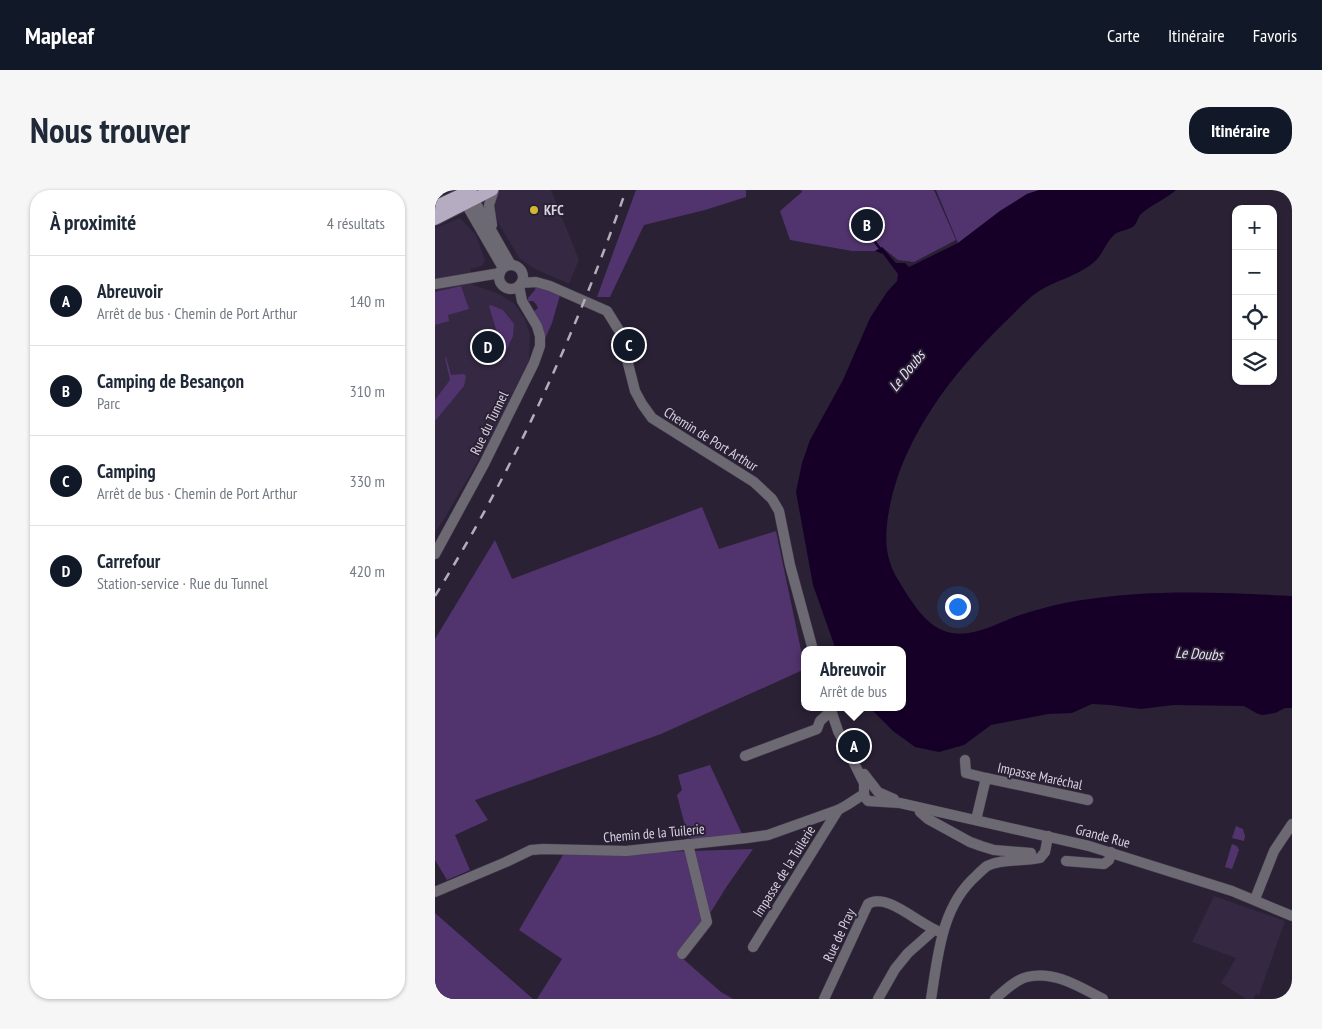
<!DOCTYPE html>
<html lang="fr">
<meta charset="utf-8">
<style>
:root{--surface:#fff;--page:#f6f6f7;--text:#1f2937;--muted:#747a83;--line:#e0e1e3;--accent:#111827}
body{margin:0;font-family:"PT Sans Narrow",sans-serif;background:var(--page);color:var(--text)}
.controls{position:absolute;right:15px;top:15px;display:grid;overflow:hidden;border-radius:10px;box-shadow:0 1px 4px #0004}
.controls button{width:45px;height:45px;display:grid;place-items:center;padding:0;border:0;border-bottom:1px solid var(--line);background:var(--surface);color:var(--text);font:25px sans-serif}
.you{position:absolute;left:522px;top:416px;width:18px;height:18px;margin:-12px;border:4px solid #fff;border-radius:50%;background:#1a73e8;box-shadow:0 0 0 8px #1a73e833}
.badge{display:grid;place-items:center;width:32px;height:32px;border-radius:50%;background:var(--accent);color:#fff;font-size:16px;font-weight:700}
.pin{position:absolute;translate:-50% -50%;border:2px solid #fff;box-shadow:0 1px 5px #0006}
.popup{position:absolute;left:366px;top:456px;width:105px;height:65px;box-sizing:border-box;display:grid;place-content:center;border-radius:10px;background:var(--surface);filter:drop-shadow(0 1px 4px #0005);font-size:16px;white-space:nowrap;color:var(--muted)}
.popup b{font-size:19px;color:var(--text)}
.popup::after{content:'';position:absolute;left:50%;top:100%;margin-left:-10px;border:10px solid transparent;border-top-color:var(--surface)}
.list{margin:0;padding:0;list-style:none}
h2{display:flex;justify-content:space-between;align-items:center;height:65px;margin:0;padding:0 20px;font-size:21px}
h2 small{font-size:16px;font-weight:400;color:var(--muted)}
.list li{display:grid;grid-template-columns:32px 1fr auto;gap:15px;align-items:center;box-sizing:border-box;height:90px;padding:0 20px;border-top:1px solid var(--line)}
.list b{display:block;font-size:19px;white-space:nowrap}
.list p{margin:0;font-size:16px;white-space:nowrap;color:var(--muted)}
.list em{font-size:16px;font-style:normal;color:var(--muted)}
.icon{flex:none;width:28px;height:28px;fill:none;stroke:currentColor;stroke-width:2;stroke-linecap:round;stroke-linejoin:round}
.map{position:relative;flex:none;width:857px;height:809px;overflow:hidden;border-radius:20px}
header{display:flex;align-items:center;gap:30px;box-sizing:border-box;height:70px;padding:0 25px;background:var(--accent);color:#fff}
header strong{font-size:24px}
nav{display:flex;gap:28px;margin-inline-start:auto;font-size:18px}
.intro{display:flex;align-items:center;justify-content:space-between;box-sizing:border-box;height:120px;padding:0 30px}
h1{margin:0;font-size:35px}
.button{padding:12px 22px;border-radius:20px;background:var(--accent);color:#fff;font-size:18px;font-weight:700}
main{display:flex;gap:30px;padding:0 30px}
aside{flex:1;background:var(--surface);border-radius:20px;box-shadow:0 1px 4px #0004}
.map>svg:first-child{display:block}
.built{fill:#352842}
.green{fill:#51346e}
.water{fill:#160028}
.lines{fill:none;stroke-linecap:round;stroke-linejoin:round}
.stream{stroke:#160028;stroke-width:2.5}
.minor-casing{stroke:#463d51;stroke-width:11}
.major-casing{stroke:#463d51;stroke-width:14}
.minor{stroke:#6d6973;stroke-width:10}
.major{stroke:#b5acc2;stroke-width:12}
.rail{stroke:#b4adbd;stroke-width:2.5;stroke-dasharray:9 9;stroke-linecap:butt}
.poi-dot{fill:#d4b635;stroke:#2a2135;stroke-width:2}
.labels{text-anchor:middle;stroke-width:4;stroke-linejoin:round;paint-order:stroke}
.poi-label{font-size:14px;font-weight:bold;fill:#d9d3e1;stroke:#2a2135;text-anchor:start}
.street-label{font-size:14px;fill:#d9d3e1;stroke:#2a2135}
.water-label{font-size:15px;font-style:italic;fill:#e8e0f3;stroke:#2a2135}
</style>
<header>
<strong>Mapleaf</strong>
<nav><a>Carte</a><a>Itinéraire</a><a>Favoris</a></nav>
</header>
<div class="intro"><h1>Nous trouver</h1><a class="button">Itinéraire</a></div>
<main>
<aside>
<h2>À proximité<small>4 résultats</small></h2>
<ul class="list">
<li><span class="badge">A</span><div><b>Abreuvoir</b><p>Arrêt de bus · Chemin de Port Arthur</p></div><em>140 m</em></li>
<li><span class="badge">B</span><div><b>Camping de Besançon</b><p>Parc</p></div><em>310 m</em></li>
<li><span class="badge">C</span><div><b>Camping</b><p>Arrêt de bus · Chemin de Port Arthur</p></div><em>330 m</em></li>
<li><span class="badge">D</span><div><b>Carrefour</b><p>Station-service · Rue du Tunnel</p></div><em>420 m</em></li>
</ul>
</aside>
<div class="map">
<svg width="857" height="809" viewBox="0 0 857 809">
<rect width="100%" height="100%" fill="#2a2135"/>
<!-- built -->
<g class="built">
<path d="M66 0H116L144 70 134 94 100 79 84 68 64 34 59 21 61 6Z"/>
<path d="M25 28 41 45 50 70 47 76 35 79 38 95 62 103 79 113 90 129 95 145 94 170 50 259 8 331 0 342V38Z"/>
<path d="M779 706 850 731 824 805 821 804 818 809H811L786 793 801 768 757 752Z"/>
</g>
<!-- green -->
<g class="green">
<path d="M201 0H311V7L270 20 209 35 175 107H162Z"/>
<path d="M366 0H499L521 50 479 72 463 70 447 57 440 61H417L355 50 345 21 367 2Z"/>
<path d="M501 0H604L592 4 565 21 523 53Z"/>
<path d="M101 95 125 105 117 133 109 151 98 122 103 118 101 114 98 111H93V108L100 100Z"/>
<path d="M26 96 34 119 13 125 14 131 0 135V102Z"/>
<path d="M56 115 68 120 79 134 78 146 69 166 54 116Z"/>
<path d="M11 167 16 185 29 184 31 186 29 196 0 231V210L15 190 10 168Z"/>
<path d="M267 317 284 359 341 341 370 479 226 544 40 610 53 630 20 645 35 680 12 690 0 670V449L60 350 77 389Z"/>
<path d="M275 575 307 644 260 649 253 647 242 605 247 600 243 585Z"/>
<path d="M801 636 808 639 810 646 809 651 797 648Z"/>
<path d="M797 654 802 656 804 660 797 679 790 677Z"/>
<path d="M318 659 292 696 247 768 286 802 298 809H102L127 769 84 740 128 665Z"/>
<path d="M0 723 98 809H0Z"/>
</g>
<!-- water -->
<path class="water" d="M604 0H741C731 9 716 15 706 24 703 27 702 33 699 36 693 41 683 40 678 46 670 54 667 66 658 73 640 88 615 91 596 107 587 115 578 124 569 133 518 183 470 244 455 315 450 341 448 364 462 388 475 409 491 439 517 443 540 447 564 432 585 425 601 420 618 415 635 412 711 399 781 402 857 406V518H850L840 523 828 525 823 524 809 516 738 515 706 519 675 515 657 514 637 523 613 524 556 535 529 555 504 562 480 557 458 541 434 517H468V460H401L378 395 361 302 367 273 375 250 408 190 435 128 452 102 462 91 463 84 448 64 440 61 447 57 461 73H470L474 77 523 53 565 21 592 4Z"/>
<g class="lines">
<!-- stream -->
<path class="stream" d="M434 44 446 60"/>
<!-- minor casing -->
<g class="minor-casing">
<g id="minor">
<path d="M34 6 39 10 76 75"/>
<path d="M30 7 31 14 68 78"/>
<path d="M57 35 54 15 59 0"/>
<circle cx="76" cy="87" r="12"/>
<path d="M86 93 101 92 115 96 172 121 185 142 200 201 207 214 217 228 319 292 337 309 344 321 355 375 378 460"/>
<path d="M0 94 65 83"/>
<path d="M0 364 49 274 99 173 105 156V146L102 136 87 111 84 96"/>
<path d="M395 517 403 541 429 593V606L433 611 465 613 654 656 797 701 857 726"/>
<path d="M310 566 382 539 385 531 396 521"/>
<path d="M530 570 531 583 551 588"/>
<path d="M429 584 443 602 459 609"/>
<path d="M486 618 485 622 493 629 535 652 546 656 559 660 596 663"/>
<path d="M541 630 551 588 653 610"/>
<path d="M631 671 669 674 674 670 676 662"/>
<path d="M0 702 71 672 96 660 108 659 191 661 312 648 333 645 403 620 412 615 429 604"/>
<path d="M820 709 839 661 857 634"/>
<path d="M318 757 403 620"/>
<path d="M247 764 272 732 253 654"/>
<path d="M389 809 433 714C452 701 486 737 508 743"/>
<path d="M443 809 460 779 473 763 499 740"/>
<path d="M496 809C503 766 506 717 541 686 544 683 548 679 552 676 568 668 588 672 605 668L610 662 613 646"/>
<path d="M560 809C569 801 580 790 592 787 619 780 645 797 668 809"/>
</g>
</g>
<!-- major casing -->
<g class="major-casing">
<g id="major">
<path d="M0 17 36 0"/>
<path d="M0 29 57 0"/>
</g>
</g>
<!-- minor -->
<use href="#minor" class="minor"/>
<!-- major -->
<use href="#major" class="major"/>
<!-- rail -->
<path class="rail" d="M0 406C79 279 142 141 191 0"/>
</g>
<!-- markers -->
<circle class="poi-dot" cx="99" cy="20" r="5"/>
<g class="labels">
<!-- poi labels -->
<g class="poi-label">
<text x="109" y="25">KFC</text>
</g>
<!-- street labels -->
<g class="street-label">
<text transform="translate(54 233) rotate(-64)" y="5">Rue du Tunnel</text>
<text transform="translate(276 249) rotate(32)" y="5">Chemin de Port Arthur</text>
<text transform="translate(605 586) rotate(12)" y="5">Impasse Maréchal</text>
<text transform="translate(219 643) rotate(-5)" y="5">Chemin de la Tuilerie</text>
<text transform="translate(668 646) rotate(15)" y="5">Grande Rue</text>
<text transform="translate(349 681) rotate(-58)" y="5">Impasse de la Tuilerie</text>
<text transform="translate(404 745) rotate(-65)" y="5">Rue de Pray</text>
</g>
<!-- water labels -->
<g class="water-label">
<text transform="translate(472 181) rotate(-51)" y="5">Le Doubs</text>
<text transform="translate(764 464) rotate(3)" y="5">Le Doubs</text>
</g>
</g>
</svg>
<div class="controls">
<button>+</button>
<button>−</button>
<button><svg class="icon" aria-label="locate" viewBox="0 0 24 24"><circle cx="12" cy="12" r="6"/><path d="M12 2v4M12 18v4M2 12h4M18 12h4"/></svg></button>
<button><svg class="icon" aria-label="layers" viewBox="0 0 24 24"><path d="M12 4l9 5-9 5-9-5zM3 14l9 5 9-5"/></svg></button>
</div>
<div class="you"></div>
<div class="pin badge" style="left:419px;top:556px">A</div>
<div class="popup"><b>Abreuvoir</b>Arrêt de bus</div>
<div class="pin badge" style="left:432px;top:35px">B</div>
<div class="pin badge" style="left:194px;top:155px">C</div>
<div class="pin badge" style="left:53px;top:157px">D</div>
</div>
</main>
